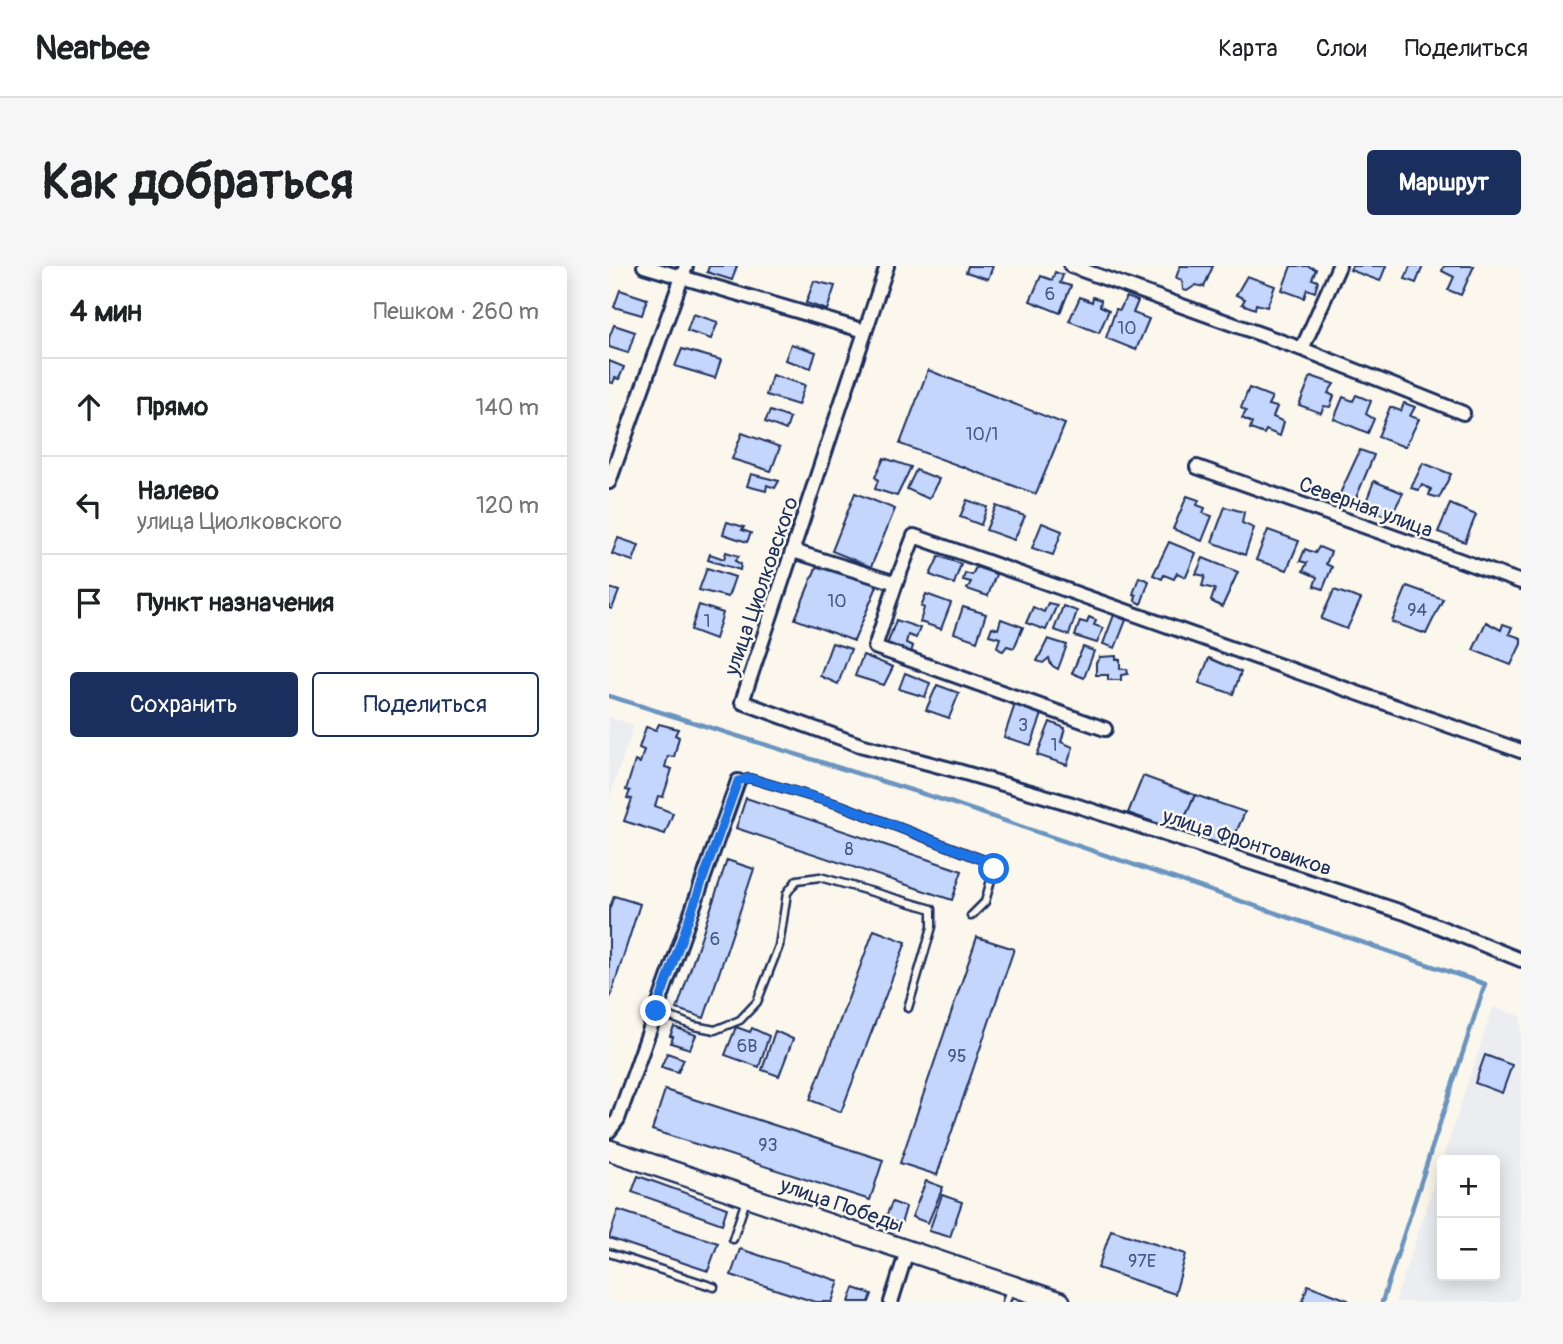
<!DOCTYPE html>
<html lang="ru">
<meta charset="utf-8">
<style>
:root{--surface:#fff;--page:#f6f6f6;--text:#202124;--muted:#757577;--line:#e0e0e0;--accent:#1b2f5e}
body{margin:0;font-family:Pangolin,sans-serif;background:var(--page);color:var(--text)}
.controls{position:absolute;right:21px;bottom:21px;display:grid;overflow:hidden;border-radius:7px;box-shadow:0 4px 18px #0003}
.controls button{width:63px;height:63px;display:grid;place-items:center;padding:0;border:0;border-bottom:2px solid var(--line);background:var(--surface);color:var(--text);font:35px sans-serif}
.stop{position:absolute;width:21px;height:21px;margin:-16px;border:5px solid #1a73e8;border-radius:50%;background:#fff}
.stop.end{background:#1a73e8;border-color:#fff;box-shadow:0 2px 7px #0008}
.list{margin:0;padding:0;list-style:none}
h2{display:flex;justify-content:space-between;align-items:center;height:91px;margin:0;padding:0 28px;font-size:30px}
h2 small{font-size:23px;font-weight:400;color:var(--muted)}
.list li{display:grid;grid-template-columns:46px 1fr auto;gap:21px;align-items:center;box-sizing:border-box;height:98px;padding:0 28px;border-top:2px solid var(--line)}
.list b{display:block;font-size:26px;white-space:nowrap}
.list p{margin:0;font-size:23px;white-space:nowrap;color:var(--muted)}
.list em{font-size:23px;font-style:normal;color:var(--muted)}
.actions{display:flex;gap:14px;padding:21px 28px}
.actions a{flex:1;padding:16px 0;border:2px solid var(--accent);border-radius:7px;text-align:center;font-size:24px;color:var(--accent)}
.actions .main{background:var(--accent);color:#fff}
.icon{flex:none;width:38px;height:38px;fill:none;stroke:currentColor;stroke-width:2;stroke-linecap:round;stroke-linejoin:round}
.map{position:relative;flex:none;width:912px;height:1036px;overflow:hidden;border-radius:7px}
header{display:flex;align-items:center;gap:42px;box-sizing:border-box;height:98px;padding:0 35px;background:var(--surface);border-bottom:2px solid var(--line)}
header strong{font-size:33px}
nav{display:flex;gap:38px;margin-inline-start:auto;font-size:24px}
.intro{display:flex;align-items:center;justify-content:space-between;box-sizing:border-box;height:168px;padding:0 42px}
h1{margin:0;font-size:49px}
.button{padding:18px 32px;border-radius:7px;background:var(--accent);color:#fff;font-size:24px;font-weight:700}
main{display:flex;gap:42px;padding:0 42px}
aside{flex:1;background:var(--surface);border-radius:7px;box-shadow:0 4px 18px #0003}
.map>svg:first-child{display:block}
.built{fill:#ebedf1;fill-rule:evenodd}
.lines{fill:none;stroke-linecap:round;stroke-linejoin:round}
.stream{stroke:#6a94bf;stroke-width:4.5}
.building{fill:#c5d6fc;stroke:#1b2f5e;stroke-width:2}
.service-casing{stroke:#1b2f5e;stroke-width:11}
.minor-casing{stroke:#1b2f5e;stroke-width:18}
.primary-casing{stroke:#1b2f5e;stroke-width:24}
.service{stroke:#fbf7ec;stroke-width:6}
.minor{stroke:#fbf7ec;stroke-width:12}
.primary{stroke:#fbf7ec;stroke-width:19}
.route{stroke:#1a73e8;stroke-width:9}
.labels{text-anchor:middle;stroke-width:5;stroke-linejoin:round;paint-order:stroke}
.number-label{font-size:18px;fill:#465986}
.street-label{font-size:21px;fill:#1b2f5e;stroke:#fbf7ec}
</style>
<header>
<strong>Nearbee</strong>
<nav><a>Карта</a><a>Слои</a><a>Поделиться</a></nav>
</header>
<div class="intro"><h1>Как добраться</h1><a class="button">Маршрут</a></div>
<main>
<aside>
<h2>4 мин<small>Пешком · 260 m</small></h2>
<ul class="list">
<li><svg class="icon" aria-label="ahead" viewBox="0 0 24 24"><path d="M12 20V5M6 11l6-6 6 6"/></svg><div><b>Прямо</b></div><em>140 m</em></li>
<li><svg class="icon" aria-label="left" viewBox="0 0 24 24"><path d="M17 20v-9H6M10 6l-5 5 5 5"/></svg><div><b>Налево</b><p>улица Циолковского</p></div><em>120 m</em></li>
<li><svg class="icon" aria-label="arrive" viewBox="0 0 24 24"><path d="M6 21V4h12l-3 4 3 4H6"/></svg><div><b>Пункт назначения</b></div></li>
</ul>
<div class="actions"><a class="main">Сохранить</a><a>Поделиться</a></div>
</aside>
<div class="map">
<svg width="912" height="1036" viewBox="0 0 912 1036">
<rect width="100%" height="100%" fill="#fbf7ec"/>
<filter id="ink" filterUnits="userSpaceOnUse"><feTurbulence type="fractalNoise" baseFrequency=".0143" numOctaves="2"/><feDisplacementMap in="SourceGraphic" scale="14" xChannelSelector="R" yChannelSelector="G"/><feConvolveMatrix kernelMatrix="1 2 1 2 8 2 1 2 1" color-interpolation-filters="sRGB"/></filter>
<g filter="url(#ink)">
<!-- built -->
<g class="built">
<path d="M0 451 25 459 0 533Z"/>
<path d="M884 741 912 750V1036H786ZM833 894H886V1010H833Z"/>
</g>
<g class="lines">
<!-- stream -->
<path class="stream" d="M0 430 340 536 876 718 773 1036"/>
</g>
<!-- building -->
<g class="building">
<path d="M100 0H128L123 14 98 6Z"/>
<path d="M359 0H384L379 13 357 6Z"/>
<path d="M571 0H604L595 21 587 19 578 25 574 24 573 14 567 12Z"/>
<path d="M682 0H698L707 3 703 13 709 15 706 26 698 23 695 32 673 24Z"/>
<path d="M743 0H777L771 15 741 4Z"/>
<path d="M801 0H814L807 17 796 13Z"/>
<path d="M835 0H865L852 29 839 24 845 11 833 5Z"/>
<path d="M446 6 454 9 451 17 462 20 451 47 421 35 432 10 443 14Z"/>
<path d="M638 10 666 20 658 41 647 38 646 43 633 38 636 33 627 29Z"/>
<path d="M205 15 226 20 218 44 197 37Z"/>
<path d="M11 24 38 33 33 49 5 41Z"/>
<path d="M471 31 483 36 484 31 492 34 491 40 500 44 490 67 460 55Z"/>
<path d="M517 31 529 35 524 47 540 53 527 84 497 72 507 43 511 44Z"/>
<path d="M84 48 109 56 102 73 78 65Z"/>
<path d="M5 59 26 66 19 87 0 81V72Z"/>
<path d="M182 78 207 86 202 102 176 94Z"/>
<path d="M73 83 112 94 106 112 66 100Z"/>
<path d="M0 95 15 101 10 113 6 112 4 117 0 116Z"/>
<path d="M319 104 456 158 427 228 291 178Z"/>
<path d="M163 109 196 119 189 139 157 129Z"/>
<path d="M702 110 725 118 719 127 725 130 721 141 715 140 712 147 690 139Z"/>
<path d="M640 122 663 131 659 139 668 141 664 151 675 156 671 170 657 164 655 168 641 163 643 157 633 152 637 145 632 142Z"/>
<path d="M747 129 762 135 757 148 765 153 759 167 725 153 734 131 744 135Z"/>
<path d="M795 137 806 141 801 150 810 153 796 181 769 171 781 141 792 145Z"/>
<path d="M161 145 181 152 177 164 156 156Z"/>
<path d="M133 167 171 181 162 205 123 193Z"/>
<path d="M751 184 765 189 744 239 728 234Z"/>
<path d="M275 192 302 201 288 230 266 223 269 214 266 211Z"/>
<path d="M814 197 842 208 830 232 820 229 822 223 813 219 810 224 802 222Z"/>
<path d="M307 204 330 213 320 233 298 223Z"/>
<path d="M142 208 170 215 166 222 158 219 157 225 138 220Z"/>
<path d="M765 215 794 227 781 252 755 241Z"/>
<path d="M246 227 286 243 262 301 223 285Z"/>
<path d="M578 230 590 234 588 239 596 242 594 247 603 250 593 275 564 263Z"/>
<path d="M358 234 378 241 372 259 351 251Z"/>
<path d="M841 238 867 249 856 276 829 266Z"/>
<path d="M387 240 416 250 405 274 377 264Z"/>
<path d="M616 241 635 246 633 257 645 262 636 289 603 276Z"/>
<path d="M118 256 135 261 133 264 142 267 138 276 114 268Z"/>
<path d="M433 257 453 265 444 289 423 282Z"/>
<path d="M659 264 690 275 678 304 647 294Z"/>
<path d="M9 272 30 279 24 295 3 288Z"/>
<path d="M560 276 587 287 577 311 568 307 565 313 555 309 553 313 544 309Z"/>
<path d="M710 281 722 286 717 298 723 301 714 323 705 320 708 311 694 305 698 297 691 295 696 283 706 287Z"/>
<path d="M117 286 130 290 126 295 132 298 131 304 99 294 101 288 115 293Z"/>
<path d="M330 290 352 298 345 318 321 309Z"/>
<path d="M594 292 629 306 613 341 602 335 606 323 593 320 596 310 587 308Z"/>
<path d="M209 297 269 318 245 375 186 353Z"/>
<path d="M367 301 387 308 379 330 358 323 362 316 354 314 356 307 363 309Z"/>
<path d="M98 302 126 311 119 331 90 324Z"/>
<path d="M530 311 540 315 532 338 526 335 527 329 524 328Z"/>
<path d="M798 320 834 333 817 368 783 356Z"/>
<path d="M0 322 10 325 3 343 0 342Z"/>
<path d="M725 324 752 333 738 363 712 353Z"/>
<path d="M317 328 342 337 332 363 311 356 315 342 312 340Z"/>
<path d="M439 337 448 339 437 364 417 357 424 341 435 346Z"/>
<path d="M90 339 114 347 106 373 82 364Z"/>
<path d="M454 340 468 345 460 369 445 364Z"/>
<path d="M354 341 377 348 368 375 345 367Z"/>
<path d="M505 349 517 354 506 382 494 378Z"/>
<path d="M480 351 487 354 485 359 494 362 488 377 466 370 471 355 478 357Z"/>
<path d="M392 353 414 361 405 382 398 380 394 385 391 384 388 381 391 372 380 369 383 361 389 363Z"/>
<path d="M287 354 311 362 307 372 299 369 297 377 304 380 302 387 278 379Z"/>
<path d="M877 356 892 364 894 358 903 361 900 368 912 372V378L902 399 864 384Z"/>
<path d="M439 373 458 379 449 403 442 399 440 392 434 397 428 395Z"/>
<path d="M223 377 242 383 229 418 211 410Z"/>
<path d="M474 381 485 385 475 412 463 407Z"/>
<path d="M254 389 284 401 275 419 246 410Z"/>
<path d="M507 390V393H511V403H518L519 408 512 409V414H499V409H487V397L491 391Z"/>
<path d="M600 392 632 406 624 428 590 417Z"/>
<path d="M296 407 321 417 316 431 290 423Z"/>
<path d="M328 419 350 427 340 452 317 444Z"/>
<path d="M406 438 433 448 422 479 395 471Z"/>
<path d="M441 456 456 462 452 476 464 481 458 499 428 489Z"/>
<path d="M50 458 69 463 66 469 70 471 65 491 59 490 56 501 63 503 54 531 49 530 46 540 64 547 56 568 15 555 23 533 18 532 21 525 17 524 26 495 31 497 35 484 30 482 37 461 47 464Z"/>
<path d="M534 510 586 529 570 565 519 547Z"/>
<path d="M586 529 636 546 619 585 570 565Z"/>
<path d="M137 532 353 605 343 634 127 562Z"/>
<path d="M118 594 145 603 95 752 68 743Z"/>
<path d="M5 630 31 638 0 735V644Z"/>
<path d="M265 664 297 676 232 846 201 834Z"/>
<path d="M368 671 405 683 328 909 291 897Z"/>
<path d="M65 761 87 769 81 783 62 777 64 771 61 770Z"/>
<path d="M127 761 141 766 143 762 160 770 150 801 116 789Z"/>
<path d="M166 765 184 773 170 810 153 804Z"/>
<path d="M58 787 75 793 69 806 52 801Z"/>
<path d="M876 789 903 799 893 827 866 817Z"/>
<path d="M56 824 274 894 261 934 43 864Z"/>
<path d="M29 910 118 942 113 958 23 926Z"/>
<path d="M317 915 334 921 319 957 303 951Z"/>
<path d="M333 929 353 936 341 971 320 965Z"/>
<path d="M283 936 297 941 292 958 276 953Z"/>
<path d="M9 944 109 977 99 1005 0 972Z"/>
<path d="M502 964 577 988 566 1028 489 1002Z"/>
<path d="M131 983 230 1015 223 1036H206L122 1009Z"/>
<path d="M699 1019 739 1034 738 1036H693Z"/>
<path d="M245 1022 263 1028 260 1036H240Z"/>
</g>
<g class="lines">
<!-- service casing -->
<g class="service-casing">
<g id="service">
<path d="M129 515 140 512 231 539 380 596 385 603 376 636 362 650"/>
<path d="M47 745 85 760 106 764 131 754 148 736 170 680 178 627 188 614 211 611 323 643V661L299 742"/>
<path d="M124 973 137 934"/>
<path d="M0 987 105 1021"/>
<path d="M397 1036 401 1023"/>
</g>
</g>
<!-- minor casing -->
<g class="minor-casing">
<g id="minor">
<path d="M35 0 256 65"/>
<path d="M278 0 133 436 251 479 349 505 463 538 796 647 912 694"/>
<path d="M462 0 693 83 854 147"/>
<path d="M693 83 730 0"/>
<path d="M588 201 912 316"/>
<path d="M0 216 77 0"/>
<path d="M184 285 287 317 305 270 912 485"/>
<path d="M287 317 266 381 496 463"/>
<path d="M0 865 9 853 129 515"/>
<path d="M282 1036 298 985"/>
</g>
</g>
<!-- primary casing -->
<g class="primary-casing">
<path id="primary" d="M0 884 451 1036"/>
</g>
<!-- service -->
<use href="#service" class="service"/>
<!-- minor -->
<use href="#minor" class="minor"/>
<!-- primary -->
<use href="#primary" class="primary"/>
</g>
</g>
<g class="lines" filter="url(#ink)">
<!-- route -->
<path class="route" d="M47 745 129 515 140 512 231 539 380 596 385 603"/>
</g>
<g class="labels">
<!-- number labels -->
<g class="number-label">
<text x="441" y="34">6</text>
<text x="518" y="68">10</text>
<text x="373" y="174">10/1</text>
<text x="228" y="341">10</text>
<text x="808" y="350">94</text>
<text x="98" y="361">1</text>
<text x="414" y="465">3</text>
<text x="445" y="485">1</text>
<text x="240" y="589">8</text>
<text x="106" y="679">6</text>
<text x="138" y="786">6В</text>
<text x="348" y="796">95</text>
<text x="159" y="885">93</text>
<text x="533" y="1001">97Е</text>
</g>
<!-- street labels -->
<g class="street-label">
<text transform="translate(757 241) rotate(20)" y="7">Северная улица</text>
<text transform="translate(152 320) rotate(-71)" y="7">улица Циолковского</text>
<text transform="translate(638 576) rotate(18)" y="7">улица Фронтовиков</text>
<text transform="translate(233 939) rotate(19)" y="7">улица Победы</text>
</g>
</g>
</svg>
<div class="controls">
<button>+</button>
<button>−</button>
</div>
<div class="stop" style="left:385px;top:603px"></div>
<div class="stop end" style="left:47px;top:745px"></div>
</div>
</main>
